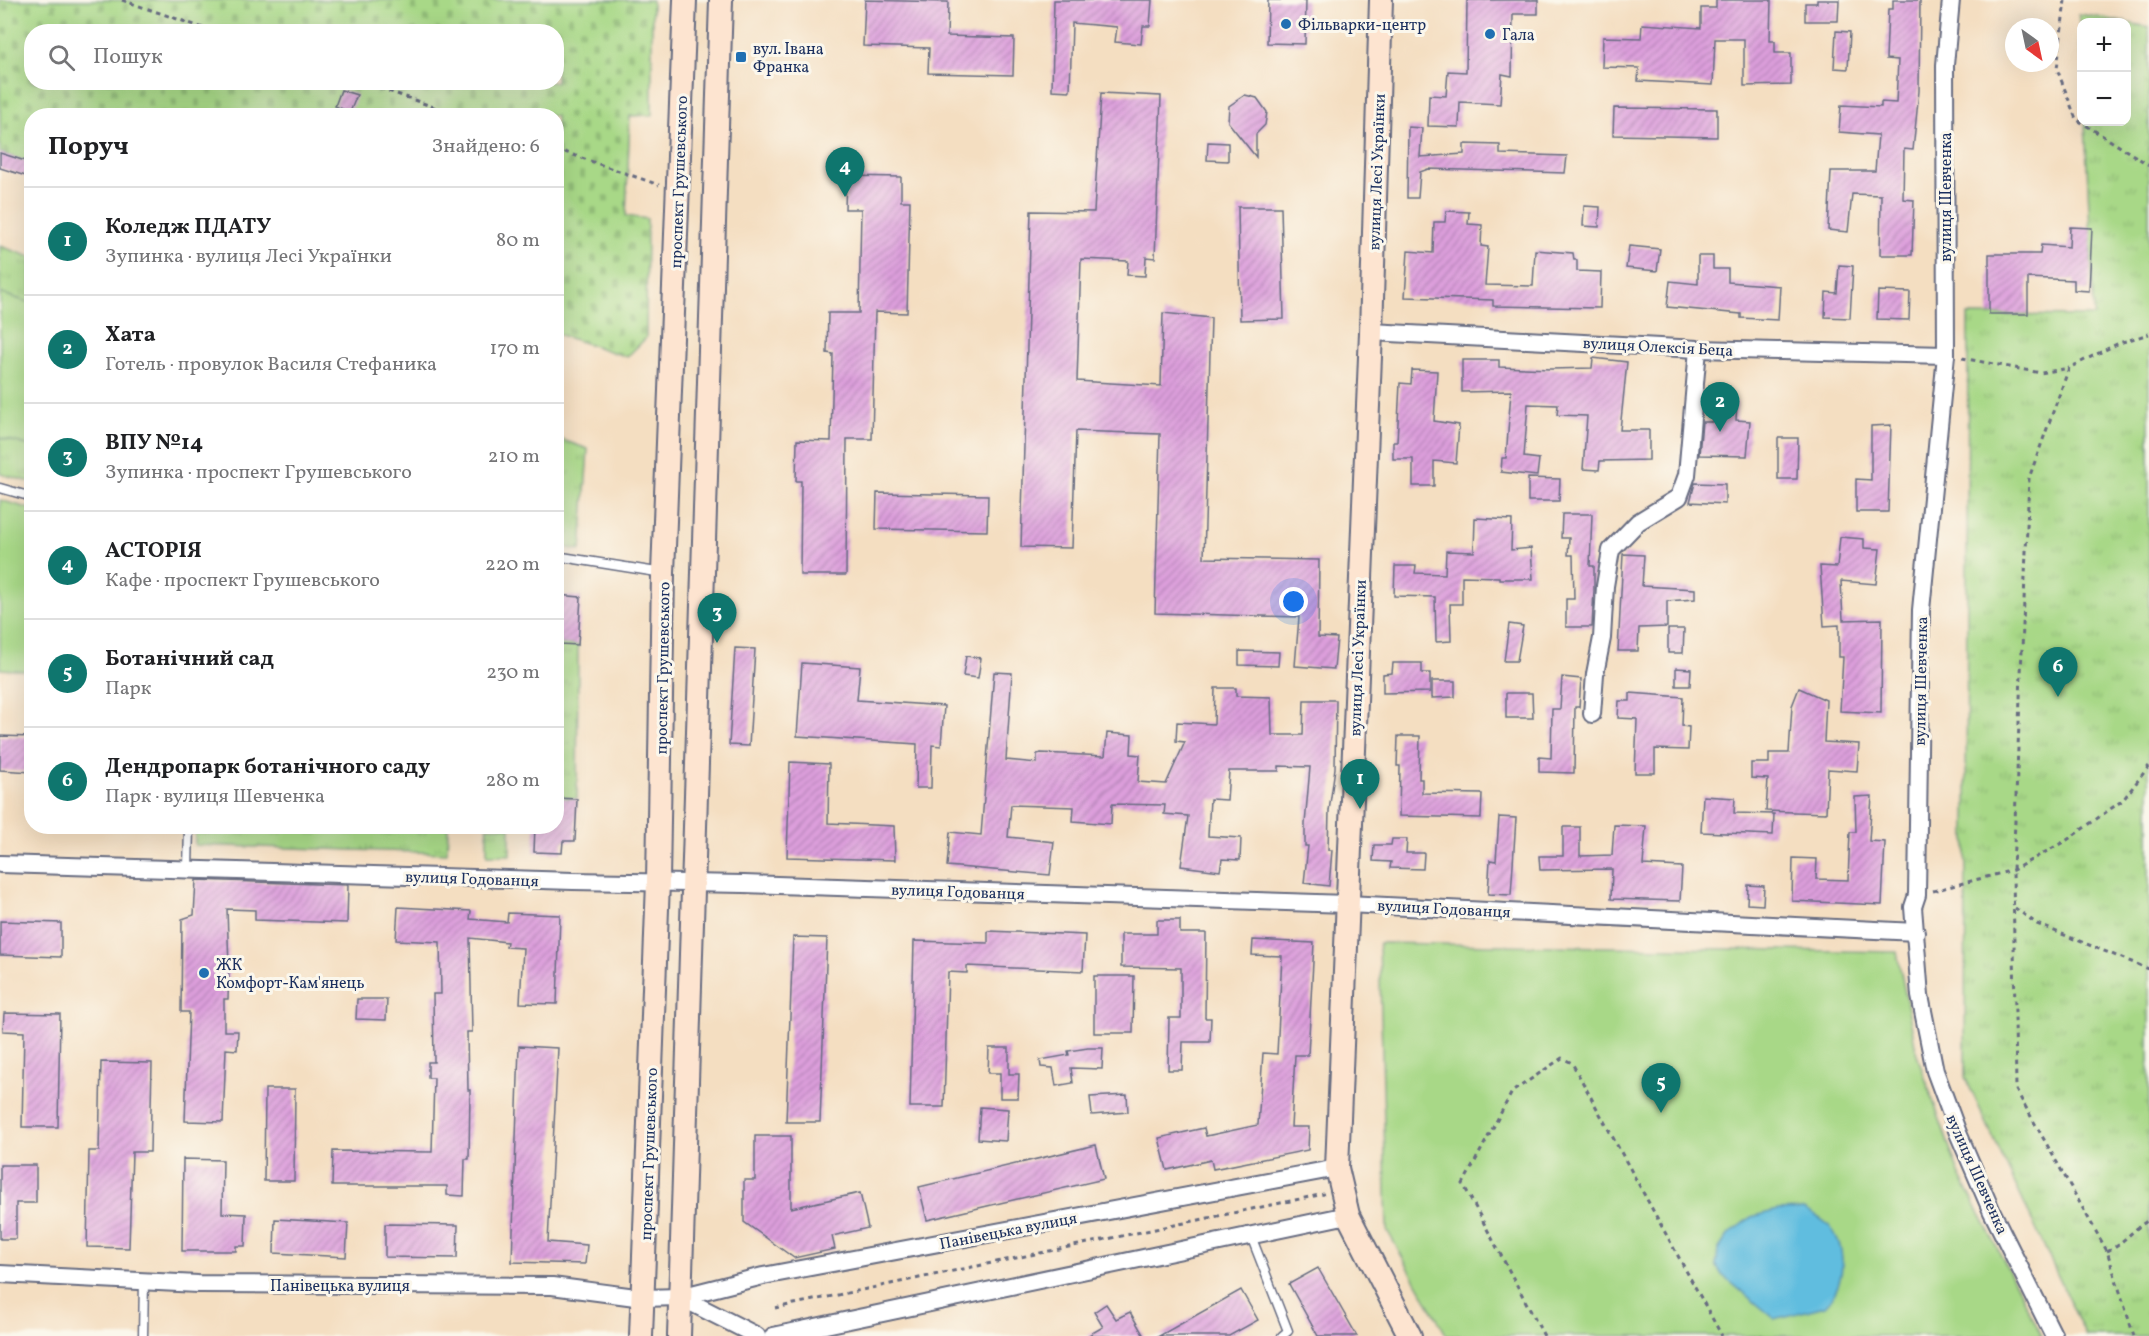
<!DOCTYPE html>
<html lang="uk">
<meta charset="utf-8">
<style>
:root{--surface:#fff;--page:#f6f6f6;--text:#202124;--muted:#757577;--line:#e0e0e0;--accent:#0f766e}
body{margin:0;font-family:Vollkorn,serif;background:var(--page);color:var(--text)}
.controls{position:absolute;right:18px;top:18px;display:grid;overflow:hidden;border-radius:12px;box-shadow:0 6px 24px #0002}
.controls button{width:54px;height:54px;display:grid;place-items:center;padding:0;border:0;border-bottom:2px solid var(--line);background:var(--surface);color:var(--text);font:30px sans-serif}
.compass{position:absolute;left:2005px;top:18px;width:54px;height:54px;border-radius:50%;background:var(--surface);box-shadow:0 6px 24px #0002;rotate:147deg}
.you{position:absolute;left:1294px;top:602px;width:21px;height:21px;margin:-15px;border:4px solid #fff;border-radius:50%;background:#1a73e8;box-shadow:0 0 0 9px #1a73e833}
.badge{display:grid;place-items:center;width:39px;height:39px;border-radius:50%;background:var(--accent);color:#fff;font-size:20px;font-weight:700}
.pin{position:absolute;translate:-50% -50px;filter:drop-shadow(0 2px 3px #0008)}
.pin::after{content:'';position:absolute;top:32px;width:21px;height:18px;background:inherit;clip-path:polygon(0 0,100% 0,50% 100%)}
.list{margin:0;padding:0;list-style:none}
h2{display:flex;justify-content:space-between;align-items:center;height:78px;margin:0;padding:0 24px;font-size:26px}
h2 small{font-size:20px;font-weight:400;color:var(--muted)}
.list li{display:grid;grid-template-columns:39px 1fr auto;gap:18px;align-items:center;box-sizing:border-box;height:108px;padding:0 24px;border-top:2px solid var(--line)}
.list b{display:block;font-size:22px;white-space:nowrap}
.list p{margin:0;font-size:20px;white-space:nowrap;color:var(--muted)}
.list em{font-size:20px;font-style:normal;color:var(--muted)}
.icon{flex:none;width:33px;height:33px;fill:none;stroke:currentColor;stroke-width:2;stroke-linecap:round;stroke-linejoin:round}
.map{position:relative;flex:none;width:2149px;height:1336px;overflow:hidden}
.search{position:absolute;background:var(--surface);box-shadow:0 6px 24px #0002;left:24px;top:24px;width:540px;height:66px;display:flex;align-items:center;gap:15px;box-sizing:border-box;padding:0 21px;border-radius:24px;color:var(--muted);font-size:22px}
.panel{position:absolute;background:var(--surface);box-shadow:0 6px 24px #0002;left:24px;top:108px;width:540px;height:726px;border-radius:24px}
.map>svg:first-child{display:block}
.green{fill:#a8d887;stroke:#628472;stroke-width:1.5}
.cemetery{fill:url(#cemetery-stones);stroke:#628472;stroke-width:1.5;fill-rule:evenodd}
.park{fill:url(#park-tufts);stroke:#628472;stroke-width:1.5}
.water{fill:#61bddf;stroke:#3e769e;stroke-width:1.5}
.building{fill:url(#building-hatch)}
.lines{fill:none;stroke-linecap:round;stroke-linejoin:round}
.lane-casing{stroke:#676c81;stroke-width:11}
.street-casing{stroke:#676c81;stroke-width:20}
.secondary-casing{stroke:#676c81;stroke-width:26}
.path{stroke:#676c81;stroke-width:3;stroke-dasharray:4.5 4.5;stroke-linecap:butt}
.lane{stroke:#fff;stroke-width:8}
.street{stroke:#fff;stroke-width:16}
.secondary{stroke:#fde4d0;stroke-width:22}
.poi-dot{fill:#1f6fb2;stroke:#fbf7ec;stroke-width:2}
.labels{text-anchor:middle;stroke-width:6;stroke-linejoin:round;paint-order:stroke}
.poi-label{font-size:16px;fill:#1b2f5e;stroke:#fbf7ec;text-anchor:start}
.street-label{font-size:16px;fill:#1b2f5e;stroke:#fbf7ec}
</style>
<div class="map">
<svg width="2149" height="1336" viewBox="0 0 2149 1336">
<defs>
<pattern id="cemetery-stones" width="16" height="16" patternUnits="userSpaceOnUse" patternTransform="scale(1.5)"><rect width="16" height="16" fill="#a8d887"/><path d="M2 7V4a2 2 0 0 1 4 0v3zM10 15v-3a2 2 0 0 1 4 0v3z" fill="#90ba77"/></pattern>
<pattern id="park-tufts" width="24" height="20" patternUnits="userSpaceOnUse" patternTransform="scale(1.5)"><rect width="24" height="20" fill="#a8d887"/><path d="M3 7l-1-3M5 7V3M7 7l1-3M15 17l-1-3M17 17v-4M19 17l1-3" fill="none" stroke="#90ba77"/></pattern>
<pattern id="building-hatch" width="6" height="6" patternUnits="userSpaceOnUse" patternTransform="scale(1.5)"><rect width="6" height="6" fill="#dd9fdc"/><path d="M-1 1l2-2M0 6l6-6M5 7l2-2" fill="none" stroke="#b282b6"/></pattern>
</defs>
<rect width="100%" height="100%" fill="#fbf7ec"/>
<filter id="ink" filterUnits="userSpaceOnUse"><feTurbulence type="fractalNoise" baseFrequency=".0167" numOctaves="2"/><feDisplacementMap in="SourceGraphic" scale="12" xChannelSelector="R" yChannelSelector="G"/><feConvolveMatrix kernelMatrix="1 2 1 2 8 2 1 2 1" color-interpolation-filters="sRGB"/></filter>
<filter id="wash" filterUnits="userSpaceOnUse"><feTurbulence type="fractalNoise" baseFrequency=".008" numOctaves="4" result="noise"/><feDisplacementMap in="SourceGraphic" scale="24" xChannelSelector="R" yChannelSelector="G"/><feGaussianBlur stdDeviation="1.35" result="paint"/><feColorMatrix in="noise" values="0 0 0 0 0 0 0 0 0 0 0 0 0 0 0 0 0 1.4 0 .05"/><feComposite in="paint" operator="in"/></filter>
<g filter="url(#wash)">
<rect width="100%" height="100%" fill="#f4dec1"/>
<!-- green -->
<g class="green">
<path d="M0 293 31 303V446L0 438Z"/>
<path d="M0 500 31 509V671L0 669Z"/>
<path d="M1379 943 1897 952 1917 1055 1958 1171 2042 1336H1447L1387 1230Z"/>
</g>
<!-- cemetery -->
<path class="cemetery" d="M0 0H652V115L630 116 626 216 647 219 646 338 627 357 557 334 556 116H32L31 163 0 153ZM32 32H556V82H32Z"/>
<!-- park -->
<g class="park">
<path d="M2079 14 2126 22H2082L2081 57Z"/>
<path d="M2127 23 2149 27V1336H2086L1965 1077 1968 315 2094 316 2085 122H2126Z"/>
<path d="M0 246 31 257V303L0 293Z"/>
<path d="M0 438 31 446V482L0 474Z"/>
<path d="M557 438 588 449 581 550 557 546 560 487 557 486Z"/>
<path d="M557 636H561L560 644 578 645 577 799 557 798Z"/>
<path d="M195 827H448L447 853 195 845Z"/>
<rect x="487" y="827" width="23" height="28"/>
</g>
<!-- water -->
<path class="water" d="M1805 1209C1812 1214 1820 1218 1826 1223 1849 1243 1846 1286 1825 1306L1775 1319 1722 1275 1716 1265 1718 1250 1729 1234 1751 1217 1778 1210Z"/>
<g id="blocks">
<!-- building -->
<g class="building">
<path d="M865 0 948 2 947 36 1014 38 1013 75 928 73 929 48 863 46Z"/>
<path d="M1054 0H1152L1150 26H1143L1141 44 1115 42 1117 27 1072 23 1070 91 1052 90Z"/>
<path d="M1268 0H1306L1305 44 1267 43Z"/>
<path d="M1467 0H1538V14H1513L1512 76 1502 74 1500 104 1460 102 1459 127 1428 126 1429 95 1446 96 1448 71 1466 72Z"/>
<path d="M1716 0H1771L1770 41H1775V53H1791V85L1744 86V39H1715L1713 85 1638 81 1639 68 1602 67 1603 37 1641 38 1642 24 1701 28V8H1716Z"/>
<path d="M1817 0H1839L1838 21H1805V3H1817Z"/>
<path d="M1893 0H1920L1919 91 1913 150 1904 149 1903 199 1914 200 1912 255H1880L1881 195 1852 194 1848 232 1828 230 1831 171H1875L1878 135 1839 132 1841 105 1881 107V102L1896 103 1898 60 1886 59 1888 9H1893Z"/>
<path d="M1836 31 1850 32 1848 69 1834 68Z"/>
<path d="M341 90 357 95 350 112 335 106Z"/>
<path d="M1101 93 1161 96 1155 258 1146 257 1145 276 1127 275 1128 261 1081 259 1077 381 1161 386 1163 313 1211 318 1204 558 1319 560 1318 637 1337 638 1334 669 1295 666 1299 617 1155 613 1160 434 1076 431 1072 548 1021 547 1031 211 1094 212Z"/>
<path d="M1245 95 1257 98 1267 112 1265 125 1256 134V157L1228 122 1229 106Z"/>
<path d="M1614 108 1717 109V137L1613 135Z"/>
<path d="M1408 127 1422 128 1420 157 1464 154V144L1500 145V154L1567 156 1565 173 1428 169 1420 172 1418 198H1407Z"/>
<path d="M1208 142 1228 143V161L1207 160Z"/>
<path d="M0 153 32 163V178L0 168Z"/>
<path d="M846 176 901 177V201H910L907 313 875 312 872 439H847L846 575H800L801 481H796L797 440 831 441 833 354 827 353 828 313H859L861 209H845Z"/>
<path d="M1584 206 1600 207 1599 227 1583 226Z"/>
<path d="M1238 207H1281L1284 319 1240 320Z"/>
<path d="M1446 211 1469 212 1468 224 1482 225 1481 246 1488 247 1485 285 1533 286 1535 250 1573 253 1574 260H1577V271L1601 272 1600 308 1493 306V300L1405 297 1408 251 1433 253 1434 222H1445Z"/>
<path d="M2070 227 2092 228 2089 291 2074 290V280L2028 278V314H1989V254H2040L2041 245 2069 247Z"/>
<path d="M1629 246 1660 249 1657 271 1626 268Z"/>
<path d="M1698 256H1713V269H1728V282L1780 286 1778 320 1741 318V314L1667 307 1670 281 1698 284Z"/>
<path d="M1839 265 1853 266 1850 318 1825 317 1826 292 1837 293Z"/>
<path d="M1878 291 1910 292 1909 320 1877 319Z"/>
<path d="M1593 358 1627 362 1620 430H1649V460L1600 461 1599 470 1583 469 1587 416 1557 415 1558 405 1528 404 1524 457 1539 459 1537 476 1501 472 1502 458H1506L1511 391 1462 392V360H1499V367L1551 369 1592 368Z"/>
<path d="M1412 370 1437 371 1434 421 1459 425 1456 463 1434 461V486H1413V459H1393V442H1397L1400 383 1411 384Z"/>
<path d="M1713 401 1737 402 1736 420 1750 421 1747 456 1699 455 1702 422H1712Z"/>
<path d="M1891 425 1888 512H1856V479L1871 480V426Z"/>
<path d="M1778 438H1798L1797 479H1778Z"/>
<path d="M1528 478 1560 479 1559 501H1528Z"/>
<path d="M1695 483 1725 484V504L1690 502Z"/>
<path d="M877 493 988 495 987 531 876 529Z"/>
<path d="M1562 514H1592L1590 566H1594V590L1592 627H1566V599H1574L1573 555H1568L1569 538H1561Z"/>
<path d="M1475 518 1512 520 1511 550 1531 548 1533 579H1499V577L1462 576V604H1450L1451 641 1436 642 1435 597 1394 596 1395 566H1416L1415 573 1445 574 1446 551 1474 552Z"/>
<path d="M1840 537 1864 539V548L1880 549 1876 584 1841 581 1843 620 1882 619 1881 713 1840 711 1843 657H1839V625L1824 626 1820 566 1837 567Z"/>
<path d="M1623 554 1644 555 1642 586 1695 589V599L1667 601V627L1639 628 1638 651H1618Z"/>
<path d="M556 595 581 597 578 645 560 644 561 636H556Z"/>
<path d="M1509 624 1523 626 1517 661H1504Z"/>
<path d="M1668 629H1684L1683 653H1668Z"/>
<path d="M735 648 755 649 749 746 729 745Z"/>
<path d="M1239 651 1279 652 1278 666 1239 665Z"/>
<path d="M966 656 981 658 978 678 963 676Z"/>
<path d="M802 663 860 667 857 700 944 706 941 746 932 745 931 788H916L917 744 797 736Z"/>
<path d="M1393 663H1422V673H1430V692L1383 693V674L1392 673Z"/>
<path d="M1676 668 1691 669 1690 686H1676Z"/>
<path d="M994 672 1012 673 1006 760 1037 763V754L1041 753 1105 756 1107 733 1132 735 1131 754 1140 755 1138 782 1166 784 1185 742 1176 741 1177 722 1214 724 1215 688H1236V696L1271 697 1272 735H1303L1304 700H1336L1335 768 1329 811 1328 850H1332L1329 886 1304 883 1308 846H1305V824L1310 767 1279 766V771H1229L1227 800 1210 799 1208 836 1241 838 1240 860 1222 859 1220 871 1181 866 1188 816 1164 814 1165 805 1112 804 1111 824 1073 821 1074 807 1011 805 1008 837 1054 842 1050 875 947 866 950 832 981 835Z"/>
<path d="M1562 677 1581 679 1579 707H1575L1574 773 1539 772V757L1551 758 1552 709H1560Z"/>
<path d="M1432 681H1455V697L1432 698Z"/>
<path d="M1799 688 1826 700 1824 742 1859 744 1857 771 1828 769 1826 813 1766 811 1768 779 1751 778V763H1769V753H1789L1792 706Z"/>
<path d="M1506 693H1532L1533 718H1506Z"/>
<path d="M1630 693 1683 697 1682 726 1689 727 1688 750 1655 749V773H1635L1637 719 1618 718 1619 701H1630Z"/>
<path d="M0 736 32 737V772L0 770Z"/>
<path d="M1398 736H1420L1419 779H1422V793L1482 794 1481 818 1399 816 1400 766H1397Z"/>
<path d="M790 762 829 764 828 823 894 826 895 860 787 857Z"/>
<path d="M1703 796 1735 798 1734 813 1774 814 1773 835 1701 832Z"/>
<path d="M1872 796 1869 841 1885 842 1882 905 1792 901 1793 858 1817 859 1816 879 1848 880 1850 832H1856L1855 797Z"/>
<path d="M556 798 577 799 575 841H563L562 853 534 852 535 826H556Z"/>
<path d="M1499 817 1516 818 1511 895 1488 894 1490 860 1496 861Z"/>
<path d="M1614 825 1646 826 1643 865 1682 867 1680 901 1611 899 1612 869 1540 870 1539 856H1563V827H1580V856L1612 855Z"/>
<path d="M1392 839H1407L1406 853H1424L1423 869 1390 868 1391 862 1373 861 1374 845H1391Z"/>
<path d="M196 880 348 885 347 923 255 920V910L227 909 229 967 228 999H224V1031H238L237 1050 226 1049 223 1122 185 1121 189 1012H181L182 919 194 915Z"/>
<path d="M1748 885 1764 886 1763 905 1747 904Z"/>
<path d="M398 907 471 911 470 919 507 922 508 913 560 915 557 1004 520 1003 523 948 506 947 507 942 470 938 472 1032H467L468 1090H470L469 1159H465L464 1196 447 1195V1186H332L333 1151 432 1152 434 1078H428V1062H434L433 994H441L440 942 396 940Z"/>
<path d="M1157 920H1180V933H1206L1205 1018H1211L1210 1042H1183L1182 1070H1168L1169 1018H1181V968L1121 967V934H1157Z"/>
<path d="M0 921 61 923V957L0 955Z"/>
<path d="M988 931 1085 935 1083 971 967 966V973L948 972 944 1107H910L914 941 988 943Z"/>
<path d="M793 937 827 938 820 1122H786Z"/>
<path d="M1253 940 1314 943 1308 1055H1295L1291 1127H1309L1308 1150 1213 1169 1211 1160 1167 1170 1159 1138 1204 1128 1206 1136 1258 1125 1263 1053 1277 1054 1282 956 1252 955Z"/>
<path d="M1094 976H1134L1133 1033H1094Z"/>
<path d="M357 999H387L386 1020 356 1019Z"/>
<path d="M4 1013 60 1014 58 1127H22L24 1032 3 1031Z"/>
<path d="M519 1046 558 1048 548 1242 587 1245 585 1264 512 1262Z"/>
<path d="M989 1048H1009V1074H1019L1018 1098H1000V1073H988Z"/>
<path d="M1088 1048H1103L1102 1069 1071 1068 1073 1083 1056 1086 1053 1068 1041 1067 1040 1060 1069 1055 1068 1051Z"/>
<path d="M101 1062 152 1063 150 1152H132L129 1248 87 1247 89 1151H99Z"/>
<path d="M265 1089H295L294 1181H264Z"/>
<path d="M1127 1095 1128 1112 1092 1115 1090 1097Z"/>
<path d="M980 1107 1008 1109 1006 1141 978 1139Z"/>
<path d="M755 1136H791V1208L860 1193 868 1228 832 1236 835 1249 794 1258 744 1222V1180H755Z"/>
<path d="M1096 1145 1104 1179 927 1220 919 1187Z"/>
<path d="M183 1159 223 1160 222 1213 246 1214 245 1246H236V1251H182Z"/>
<path d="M0 1165H36V1203H16V1239H0Z"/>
<path d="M275 1219 348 1223 346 1257 274 1253Z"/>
<path d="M385 1224 458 1225 457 1258 385 1257Z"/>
<path d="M1318 1268 1357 1336H1318L1289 1284Z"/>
<path d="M1241 1290 1258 1320 1229 1336H1159Z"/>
<path d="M1106 1304 1116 1319 1130 1312 1144 1336H1087L1103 1327 1094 1312Z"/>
</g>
</g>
</g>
<g filter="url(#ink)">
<use href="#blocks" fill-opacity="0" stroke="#676c81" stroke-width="1.5"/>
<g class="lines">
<!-- lane casing -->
<g class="lane-casing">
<g id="lane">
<path d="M0 488 32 497"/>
<path d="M556 556 663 573"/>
<path d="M188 869 189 826"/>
<path d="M1251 1236 1288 1331 1282 1336"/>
<path d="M143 1336 144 1281"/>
</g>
</g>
<!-- street casing -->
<g class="street-casing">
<g id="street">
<path d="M1951 0 1945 65 1946 355 1921 610 1917 895 1913 907 1920 996 1935 1071 1958 1133 1992 1212 2054 1336"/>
<path d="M1371 332 1698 349 1946 355"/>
<path d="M1592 714 1595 674 1602 638 1605 586 1611 550 1638 522 1679 497 1687 475 1698 349"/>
<path d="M0 864 573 881 744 884 1347 904 1916 932"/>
<path d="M0 1274 198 1284 552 1286 643 1298 680 1297 763 1276 1337 1168"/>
<path d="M680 1297 757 1336"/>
<path d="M773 1336 1348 1215"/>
</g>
</g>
<!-- secondary casing -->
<g class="secondary-casing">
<g id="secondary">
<path d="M1381 0 1371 332 1337 1168 1348 1215 1410 1336"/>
<path d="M641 1336 658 882 663 573 685 0"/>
<path d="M679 1336 721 0"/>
</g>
</g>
<!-- path -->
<g class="path">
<path d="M122 0 215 32"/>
<path d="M2065 0 2057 69 2076 119 2149 165"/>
<path d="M363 82 459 116"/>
<path d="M556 149 659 185"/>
<path d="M1962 358 2041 373 2069 368"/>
<path d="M1933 891 2013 870 2067 840 2123 800 2149 766"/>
<path d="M2015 908 2037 924 2149 969"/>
<path d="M2107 1251C2124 1243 2133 1229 2149 1220"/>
<path d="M775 1308 1324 1194"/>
<path d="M1544 1336 1463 1184 1512 1092 1562 1058 1572 1063 1722 1336"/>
<path d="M2134 1336 2107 1251 2016 1090 2013 870 2029 478 2069 368 2119 343 2149 334"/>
</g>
<!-- lane -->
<use href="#lane" class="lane"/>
<!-- street -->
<use href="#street" class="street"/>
<!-- secondary -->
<use href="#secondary" class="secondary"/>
</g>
</g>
<!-- markers -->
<g class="poi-dot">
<circle cx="1286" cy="24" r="6"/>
<circle cx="1490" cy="34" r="6"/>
<rect x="735" y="51" width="12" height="12" rx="3"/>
<circle cx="204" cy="973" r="6"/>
</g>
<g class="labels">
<!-- poi labels -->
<g class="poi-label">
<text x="1298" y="30">Фільварки-центр</text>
<text x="1502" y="40">Гала</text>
<text x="753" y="54">вул. Івана<tspan x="753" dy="18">Франка</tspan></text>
<text x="216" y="970">ЖК<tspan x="216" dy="18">Комфорт-Кам'янець</tspan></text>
</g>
<!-- street labels -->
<g class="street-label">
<text transform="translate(1376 172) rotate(-88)" y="6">вулиця Лесі Українки</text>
<text transform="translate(678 182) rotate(-88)" y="6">проспект Грушевського</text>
<text transform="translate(1945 197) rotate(-90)" y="6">вулиця Шевченка</text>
<text transform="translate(1658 346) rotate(3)" y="6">вулиця Олексія Беца</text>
<text transform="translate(1357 658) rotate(-88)" y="6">вулиця Лесі Українки</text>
<text transform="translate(662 668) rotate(-89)" y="6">проспект Грушевського</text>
<text transform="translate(1920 681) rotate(-89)" y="6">вулиця Шевченка</text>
<text transform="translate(472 878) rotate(2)" y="6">вулиця Годованця</text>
<text transform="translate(958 891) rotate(2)" y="6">вулиця Годованця</text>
<text transform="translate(1444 908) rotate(3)" y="6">вулиця Годованця</text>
<text transform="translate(648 1154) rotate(-88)" y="6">проспект Грушевського</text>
<text transform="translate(1978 1174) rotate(66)" y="6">вулиця Шевченка</text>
<text transform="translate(1008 1230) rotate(-11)" y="6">Панівецька вулиця</text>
<text x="340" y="1291">Панівецька вулиця</text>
</g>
</g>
</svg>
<div class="controls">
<button>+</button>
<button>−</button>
</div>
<svg class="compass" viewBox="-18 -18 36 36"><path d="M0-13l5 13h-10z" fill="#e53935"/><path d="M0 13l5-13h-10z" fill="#757577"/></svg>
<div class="you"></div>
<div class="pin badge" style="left:1360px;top:809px">1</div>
<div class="pin badge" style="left:1720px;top:432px">2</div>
<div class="pin badge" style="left:717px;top:643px">3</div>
<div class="pin badge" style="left:845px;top:197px">4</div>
<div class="pin badge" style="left:1661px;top:1113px">5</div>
<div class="pin badge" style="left:2058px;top:697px">6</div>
<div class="search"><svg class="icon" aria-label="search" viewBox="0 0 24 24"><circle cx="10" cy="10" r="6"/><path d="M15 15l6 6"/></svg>Пошук</div>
<section class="panel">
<h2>Поруч<small>Знайдено: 6</small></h2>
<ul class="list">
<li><span class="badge">1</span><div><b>Коледж ПДАТУ</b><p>Зупинка · вулиця Лесі Українки</p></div><em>80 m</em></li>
<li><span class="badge">2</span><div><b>Хата</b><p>Готель · провулок Василя Стефаника</p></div><em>170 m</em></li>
<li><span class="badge">3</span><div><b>ВПУ №14</b><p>Зупинка · проспект Грушевського</p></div><em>210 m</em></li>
<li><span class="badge">4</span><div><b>АСТОРІЯ</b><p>Кафе · проспект Грушевського</p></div><em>220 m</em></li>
<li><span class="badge">5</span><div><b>Ботанічний сад</b><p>Парк</p></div><em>230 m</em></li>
<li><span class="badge">6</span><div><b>Дендропарк ботанічного саду</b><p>Парк · вулиця Шевченка</p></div><em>280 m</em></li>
</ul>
</section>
</div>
